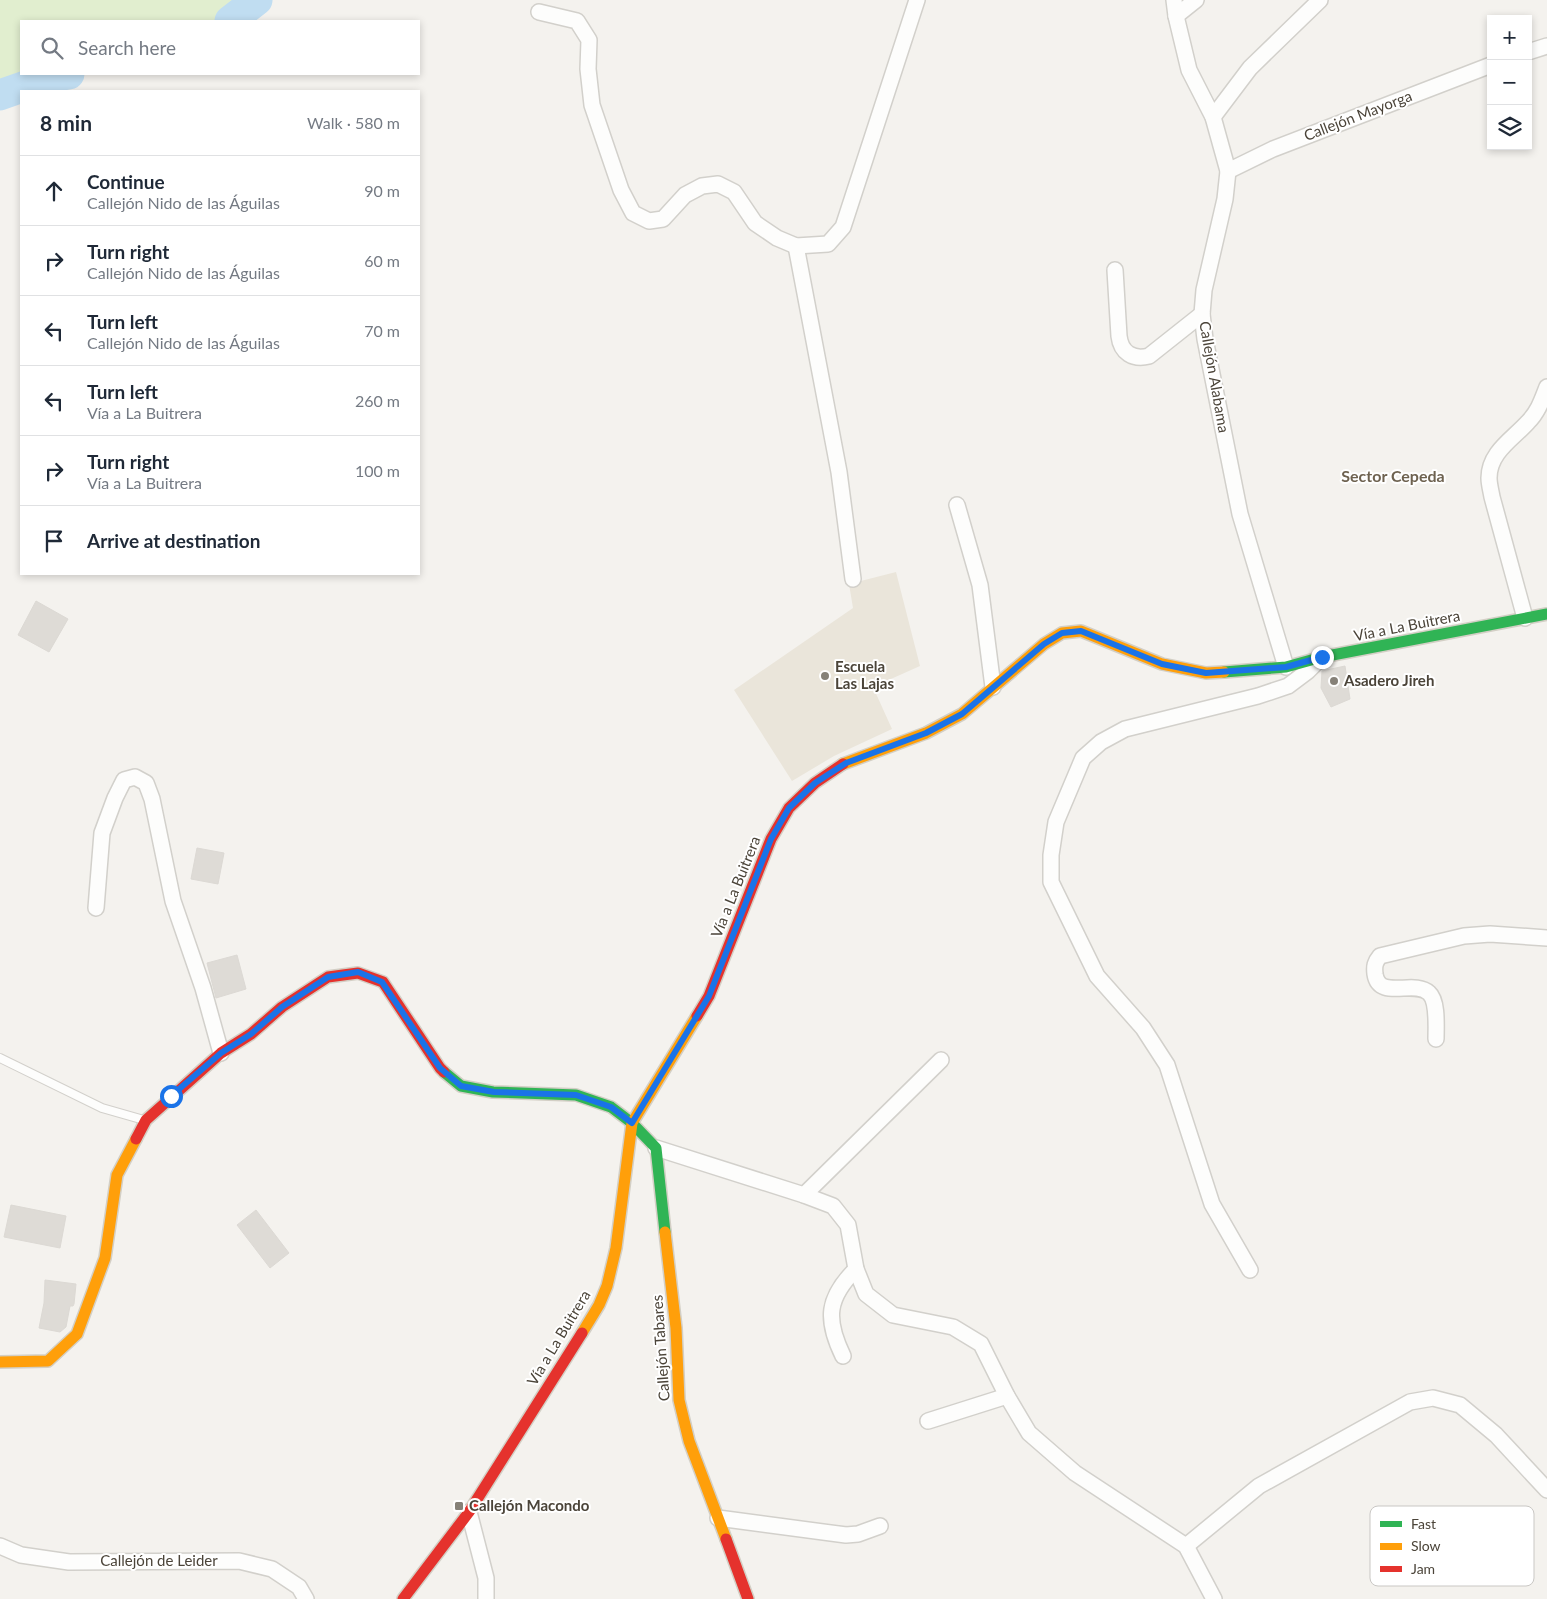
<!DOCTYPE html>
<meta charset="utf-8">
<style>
:root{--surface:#fff;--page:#f6f6f7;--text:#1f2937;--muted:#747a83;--line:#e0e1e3}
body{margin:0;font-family:Lato,sans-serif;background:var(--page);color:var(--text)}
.controls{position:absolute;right:15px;top:15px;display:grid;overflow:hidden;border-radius:0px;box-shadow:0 2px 8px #0003}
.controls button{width:45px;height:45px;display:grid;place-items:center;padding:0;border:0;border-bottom:1px solid var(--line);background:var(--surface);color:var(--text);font:25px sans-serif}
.stop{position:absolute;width:15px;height:15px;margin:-11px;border:4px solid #1a73e8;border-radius:50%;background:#fff}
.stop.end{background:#1a73e8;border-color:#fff;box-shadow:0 1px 5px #0008}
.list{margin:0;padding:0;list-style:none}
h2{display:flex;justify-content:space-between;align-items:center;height:65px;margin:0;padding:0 20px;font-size:21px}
h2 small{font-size:16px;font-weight:400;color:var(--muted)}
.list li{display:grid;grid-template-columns:32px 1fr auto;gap:15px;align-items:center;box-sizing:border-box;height:70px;padding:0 20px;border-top:1px solid var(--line)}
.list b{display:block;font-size:19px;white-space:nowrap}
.list p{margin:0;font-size:16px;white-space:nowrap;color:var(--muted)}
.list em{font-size:16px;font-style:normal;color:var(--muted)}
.icon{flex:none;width:28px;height:28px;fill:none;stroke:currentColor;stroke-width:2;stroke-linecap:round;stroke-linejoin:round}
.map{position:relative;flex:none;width:1547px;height:1599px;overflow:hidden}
.search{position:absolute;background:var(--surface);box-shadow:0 2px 8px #0003;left:20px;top:20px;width:400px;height:55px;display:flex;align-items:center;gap:12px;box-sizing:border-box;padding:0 18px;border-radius:0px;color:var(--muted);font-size:19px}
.panel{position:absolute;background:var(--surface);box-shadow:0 2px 8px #0003;left:20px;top:90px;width:400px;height:485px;border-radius:0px}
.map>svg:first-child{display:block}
.education{fill:#eae5da}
.green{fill:#e1eecf}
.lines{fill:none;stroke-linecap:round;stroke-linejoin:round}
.river{stroke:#c0ddf1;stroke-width:31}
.building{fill:#dedbd6;stroke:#dcd9d4}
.lane-casing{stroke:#d2d0cb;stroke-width:10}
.street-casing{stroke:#d2d0cb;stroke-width:18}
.fast-casing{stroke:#d3cfc5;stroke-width:14}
.slow-casing{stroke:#d3cfc5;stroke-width:14}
.jam-casing{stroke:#d3cfc5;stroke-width:14}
.lane{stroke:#fdfdfc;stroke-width:8}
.street{stroke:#fdfdfc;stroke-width:15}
.fast{stroke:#30b455;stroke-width:11}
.slow{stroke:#ff9f0a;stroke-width:11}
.jam{stroke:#e5322d;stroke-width:11}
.route{stroke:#1a73e8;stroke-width:6}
.poi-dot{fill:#868178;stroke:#fff;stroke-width:2}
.labels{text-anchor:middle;stroke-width:4;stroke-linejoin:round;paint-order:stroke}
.street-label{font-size:15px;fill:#4b4439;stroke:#fff}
.poi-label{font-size:15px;font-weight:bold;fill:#4b4439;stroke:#fff;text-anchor:start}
.neighbourhood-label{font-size:16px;font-weight:bold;fill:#6e6250;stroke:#fff}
.key{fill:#fff;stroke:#c9c7c4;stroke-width:1}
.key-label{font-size:14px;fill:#4b4439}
</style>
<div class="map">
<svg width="1547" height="1599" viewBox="0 0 1547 1599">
<rect width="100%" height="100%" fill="#f4f2ee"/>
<!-- education -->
<path class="education" d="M896 572 920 666 873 687 892 729 834 756 792 781 734 690 853 608 849 584Z"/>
<!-- green -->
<path class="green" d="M0 0H257L230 21H21V74H69L51 77 0 95Z"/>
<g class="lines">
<!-- river -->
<g class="river">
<path d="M230 21 257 0"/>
<path d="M0 95 51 77 69 74"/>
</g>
</g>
<!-- building -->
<g class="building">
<path d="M36 601 68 619 49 652 18 635Z"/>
<path d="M1345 666 1350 699 1331 707 1321 688 1322 671Z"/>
<path d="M197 848 224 853 218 884 191 879Z"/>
<path d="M237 955 246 989 216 998 207 963Z"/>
<path d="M11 1205 66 1216 60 1248 4 1237Z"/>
<path d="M256 1210 289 1253 270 1268 237 1225Z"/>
<path d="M45 1280 76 1284 74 1304 73 1306H70L66 1327 60 1332 39 1328 44 1303Z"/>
</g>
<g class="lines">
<!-- lane casing -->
<g class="lane-casing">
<path id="lane" d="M0 1058 102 1108 144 1120"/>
</g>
<!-- street casing -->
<g class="street-casing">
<g id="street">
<path d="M1174 0 1176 16 1189 70 1213 117 1228 171 1225 199 1204 290 1202 314 1205 339 1240 514 1286 667"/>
<path d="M539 12 577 21 589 40 588 69 592 105 621 190 633 213 649 221 663 219 685 195 702 186 718 184 734 192 755 223 777 238 796 246 828 244 843 227 917 0"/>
<path d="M1176 16 1196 0"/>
<path d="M1528 52 1547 46"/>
<path d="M1213 117 1250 68 1320 0"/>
<path d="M1228 171 1273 149 1491 65"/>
<path d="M796 246 839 472 853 579"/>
<path d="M1115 270 1119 336C1121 353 1133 360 1149 356L1202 314"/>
<path d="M957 505 980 585 993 687"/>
<path d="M1525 618 1492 497C1491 491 1489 484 1489 478 1489 452 1513 439 1528 422 1538 412 1542 400 1547 387"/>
<path d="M96 908 102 833 115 798 124 780 135 777 146 783 152 799 173 901 203 988 221 1053"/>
<path d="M1436 1039C1436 1027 1438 1001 1429 993 1414 979 1379 1001 1375 974 1374 966 1375 962 1380 956L1464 936 1490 934 1547 938"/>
<path d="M656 1148 804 1195 833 1206 848 1225 856 1269 866 1294 893 1315 953 1327 981 1344 1007 1396 1029 1433 1075 1473 1186 1546 1214 1599"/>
<path d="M804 1195 941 1060"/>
<path d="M1250 1270 1212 1204 1167 1065 1143 1028 1097 976 1051 882V855L1056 822 1083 758 1101 742 1125 729 1258 696 1288 686 1308 671 1319 660"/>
<path d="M843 1356C825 1319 827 1298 856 1269"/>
<path d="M928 1421 1007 1396"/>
<path d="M469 1512 486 1578V1599"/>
<path d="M718 1518 846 1535 858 1534 880 1526"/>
<path d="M0 1546 21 1555 69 1562 239 1561 272 1569 299 1587 306 1599"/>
<path d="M1186 1546 1259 1486 1410 1402 1433 1398 1460 1405 1496 1435 1547 1490"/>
</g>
</g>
<!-- fast casing -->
<g class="fast-casing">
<g id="fast">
<path d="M1224 672 1286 667 1322 657 1547 614"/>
<path d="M444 1072 461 1086 493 1092 576 1095 611 1107 632 1123 656 1148 665 1232"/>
</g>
</g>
<!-- slow casing -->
<g class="slow-casing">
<g id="slow">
<path d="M843 764 926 733 962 714 1044 644 1062 633 1081 631 1162 664 1206 673 1224 672"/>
<path d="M665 1232 676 1328 679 1400 689 1441 726 1539"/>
<path d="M582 1333 599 1305 607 1286 616 1248 632 1123 697 1016"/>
<path d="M0 1362 48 1361 77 1334 105 1258 117 1175 136 1139"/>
</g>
</g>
<!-- jam casing -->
<g class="jam-casing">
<g id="jam">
<path d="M697 1016 709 996 771 839 789 808 815 783 843 764"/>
<path d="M136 1139 146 1120 221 1053 251 1034 282 1007 328 977 358 973 383 982 440 1068 444 1072"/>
<path d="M726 1539 748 1599"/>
<path d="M403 1599 469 1512 582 1333"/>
</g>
</g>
<!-- lane -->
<use href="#lane" class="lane"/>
<!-- street -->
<use href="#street" class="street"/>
<!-- fast -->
<use href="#fast" class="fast"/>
<!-- slow -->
<use href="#slow" class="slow"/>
<!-- jam -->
<use href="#jam" class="jam"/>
</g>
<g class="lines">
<!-- route -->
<path class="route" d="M171 1096 221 1053 251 1034 282 1007 328 977 358 972 382 982 440 1068 461 1086 494 1092 576 1095 611 1107 632 1123 709 996 771 839 789 808 815 783 846 763 926 733 962 714 1044 644 1062 633 1081 631 1162 664 1206 673 1286 667 1322 657"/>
</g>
<!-- markers -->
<g class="poi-dot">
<circle cx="825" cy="676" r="5"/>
<circle cx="1334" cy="681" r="5"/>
<rect x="454" y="1501" width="10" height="10" rx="2.5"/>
</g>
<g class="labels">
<!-- street labels -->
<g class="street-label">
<text transform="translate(1358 116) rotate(-21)" y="5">Callejón Mayorga</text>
<text transform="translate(1214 377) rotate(80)" y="5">Callejón Alabama</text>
<text transform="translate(1407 626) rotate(-11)" y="5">Vía a La Buitrera</text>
<text transform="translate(736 887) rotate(-68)" y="5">Vía a La Buitrera</text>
<text transform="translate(559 1338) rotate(-59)" y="5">Vía a La Buitrera</text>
<text transform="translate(661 1348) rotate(-94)" y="5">Callejón Tabares</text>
<text x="159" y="1566">Callejón de Leider</text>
</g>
<!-- poi labels -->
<g class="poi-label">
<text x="835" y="672">Escuela<tspan x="835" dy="17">Las Lajas</tspan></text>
<text x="1344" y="686">Asadero Jireh</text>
<text x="469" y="1511">Callejón Macondo</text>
</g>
<!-- neighbourhood labels -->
<g class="neighbourhood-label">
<text x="1393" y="482">Sector Cepeda</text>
</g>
</g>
<!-- legend -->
<rect x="1370" y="1506" width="164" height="80" rx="8" class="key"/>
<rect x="1380" y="1521" width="22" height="6" fill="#30b455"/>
<rect x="1380" y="1543" width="22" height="7" fill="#ff9f0a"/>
<rect x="1380" y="1566" width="22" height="6" fill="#e5322d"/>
<g class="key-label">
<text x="1411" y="1529">Fast</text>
<text x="1411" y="1551">Slow</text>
<text x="1411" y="1574">Jam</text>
</g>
</svg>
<div class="controls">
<button>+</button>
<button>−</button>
<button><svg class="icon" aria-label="layers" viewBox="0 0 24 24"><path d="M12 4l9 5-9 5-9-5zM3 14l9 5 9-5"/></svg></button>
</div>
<div class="stop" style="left:171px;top:1096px"></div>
<div class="stop end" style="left:1322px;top:657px"></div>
<div class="search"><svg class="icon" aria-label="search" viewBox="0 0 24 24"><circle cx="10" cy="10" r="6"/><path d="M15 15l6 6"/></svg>Search here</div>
<section class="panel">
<h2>8 min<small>Walk · 580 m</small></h2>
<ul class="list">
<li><svg class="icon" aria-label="ahead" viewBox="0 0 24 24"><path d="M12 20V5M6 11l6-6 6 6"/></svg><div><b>Continue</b><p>Callejón Nido de las Águilas</p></div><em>90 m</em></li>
<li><svg class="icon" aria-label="right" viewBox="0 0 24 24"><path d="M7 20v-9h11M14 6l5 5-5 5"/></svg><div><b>Turn right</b><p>Callejón Nido de las Águilas</p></div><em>60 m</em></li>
<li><svg class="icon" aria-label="left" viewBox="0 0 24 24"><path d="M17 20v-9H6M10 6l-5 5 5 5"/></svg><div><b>Turn left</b><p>Callejón Nido de las Águilas</p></div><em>70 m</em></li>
<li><svg class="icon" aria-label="left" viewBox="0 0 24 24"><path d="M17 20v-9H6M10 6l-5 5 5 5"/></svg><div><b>Turn left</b><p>Vía a La Buitrera</p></div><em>260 m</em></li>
<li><svg class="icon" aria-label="right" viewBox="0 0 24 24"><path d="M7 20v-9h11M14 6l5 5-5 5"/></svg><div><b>Turn right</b><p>Vía a La Buitrera</p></div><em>100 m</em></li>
<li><svg class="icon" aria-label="arrive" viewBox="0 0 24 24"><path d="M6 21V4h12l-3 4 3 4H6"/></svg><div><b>Arrive at destination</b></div></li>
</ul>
</section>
</div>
